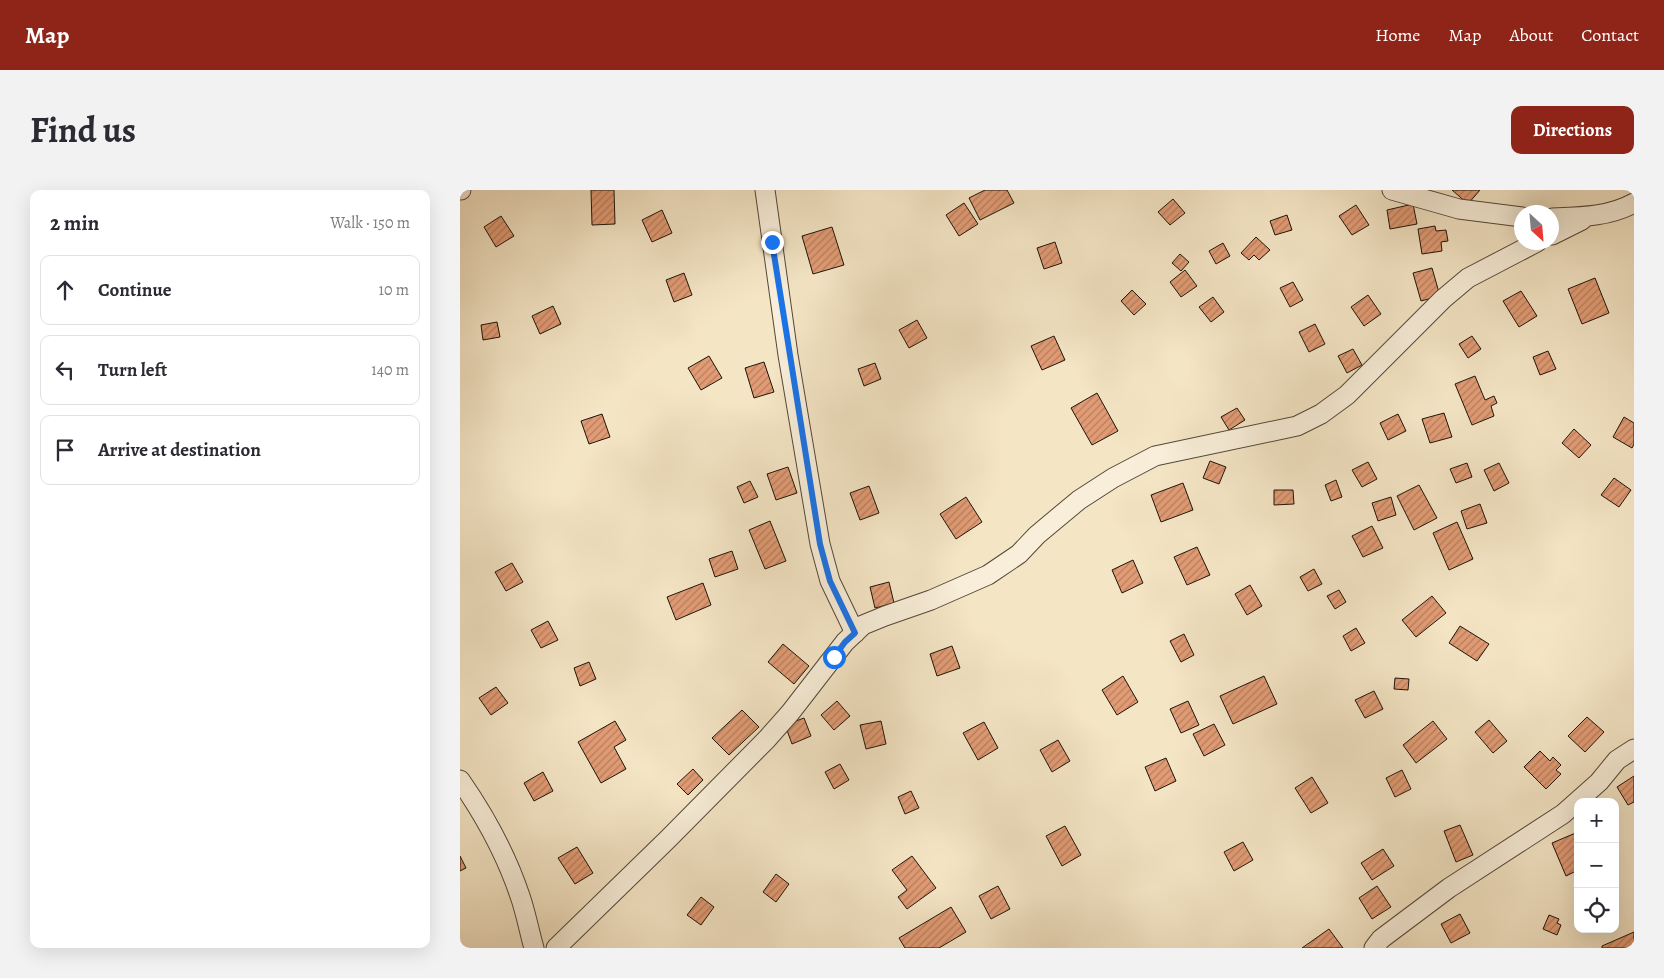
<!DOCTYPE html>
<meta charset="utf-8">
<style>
:root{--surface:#fff;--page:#f2f2f3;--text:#2b2b33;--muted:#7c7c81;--line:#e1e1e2;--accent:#8f2418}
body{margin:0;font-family:Alegreya,serif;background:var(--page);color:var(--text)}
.controls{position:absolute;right:15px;bottom:15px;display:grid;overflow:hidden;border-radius:10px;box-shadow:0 5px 20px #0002}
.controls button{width:45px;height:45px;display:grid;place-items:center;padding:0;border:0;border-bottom:1px solid var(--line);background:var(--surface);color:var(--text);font:25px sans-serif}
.compass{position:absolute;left:1054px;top:15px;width:45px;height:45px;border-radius:50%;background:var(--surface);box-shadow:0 5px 20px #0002;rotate:154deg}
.stop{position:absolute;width:15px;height:15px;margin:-11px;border:4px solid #1a73e8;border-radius:50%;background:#fff}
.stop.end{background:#1a73e8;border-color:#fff;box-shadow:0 1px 5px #0008}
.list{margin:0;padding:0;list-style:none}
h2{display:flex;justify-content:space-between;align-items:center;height:65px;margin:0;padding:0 20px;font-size:21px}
h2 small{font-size:16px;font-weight:400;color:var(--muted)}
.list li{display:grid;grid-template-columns:32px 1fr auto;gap:15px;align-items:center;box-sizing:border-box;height:70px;margin:0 10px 10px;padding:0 10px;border:1px solid var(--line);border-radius:10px}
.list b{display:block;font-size:19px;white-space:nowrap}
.list em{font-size:16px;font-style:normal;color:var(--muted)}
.icon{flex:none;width:28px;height:28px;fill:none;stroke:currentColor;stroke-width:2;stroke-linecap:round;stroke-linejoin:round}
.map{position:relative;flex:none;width:1174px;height:758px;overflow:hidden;border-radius:10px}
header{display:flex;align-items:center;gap:30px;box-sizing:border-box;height:70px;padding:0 25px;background:var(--accent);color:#fff}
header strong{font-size:24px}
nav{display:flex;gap:28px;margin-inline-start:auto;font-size:18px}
.intro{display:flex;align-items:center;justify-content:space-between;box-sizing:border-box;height:120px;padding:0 30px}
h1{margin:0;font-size:35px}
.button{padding:12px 22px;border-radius:10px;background:var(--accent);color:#fff;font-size:18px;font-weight:700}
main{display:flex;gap:30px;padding:0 30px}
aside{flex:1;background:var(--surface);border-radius:10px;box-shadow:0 5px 20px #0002}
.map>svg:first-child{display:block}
.building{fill:url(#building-hatch);stroke:#1d140a}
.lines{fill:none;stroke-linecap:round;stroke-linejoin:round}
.street-casing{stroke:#534839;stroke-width:21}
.street{stroke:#f8eed9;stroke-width:19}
.route{stroke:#1a73e8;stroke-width:6}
</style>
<header>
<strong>Map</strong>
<nav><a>Home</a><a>Map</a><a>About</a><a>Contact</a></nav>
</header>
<div class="intro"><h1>Find us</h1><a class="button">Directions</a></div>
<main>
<aside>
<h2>2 min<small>Walk · 150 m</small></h2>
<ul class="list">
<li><svg class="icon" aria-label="ahead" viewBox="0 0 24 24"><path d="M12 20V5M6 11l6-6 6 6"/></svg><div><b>Continue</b></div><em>10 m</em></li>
<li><svg class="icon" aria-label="left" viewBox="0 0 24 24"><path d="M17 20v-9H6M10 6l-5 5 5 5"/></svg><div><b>Turn left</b></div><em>140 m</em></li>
<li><svg class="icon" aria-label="arrive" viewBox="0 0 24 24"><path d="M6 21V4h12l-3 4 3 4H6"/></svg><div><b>Arrive at destination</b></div></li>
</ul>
</aside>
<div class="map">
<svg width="1174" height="758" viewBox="0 0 1174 758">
<defs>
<pattern id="building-hatch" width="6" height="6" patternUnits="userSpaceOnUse" patternTransform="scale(1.25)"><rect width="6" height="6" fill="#e29c75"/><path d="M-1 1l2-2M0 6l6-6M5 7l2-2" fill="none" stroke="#b77e5e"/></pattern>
</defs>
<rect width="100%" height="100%" fill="#f4e5c5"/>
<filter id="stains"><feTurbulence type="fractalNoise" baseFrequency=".004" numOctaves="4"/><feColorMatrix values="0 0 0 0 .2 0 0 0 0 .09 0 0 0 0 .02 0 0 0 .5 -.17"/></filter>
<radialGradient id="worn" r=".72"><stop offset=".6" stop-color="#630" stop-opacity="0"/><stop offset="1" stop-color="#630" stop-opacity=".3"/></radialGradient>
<!-- building -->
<g class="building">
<path d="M131 0H154L155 34 132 35Z"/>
<path d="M525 0H547L554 13 520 30 509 8Z"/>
<path d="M992 0H1020L1008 14Z"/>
<path d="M713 9 725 23 710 35 698 22Z"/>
<path d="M504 13 518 34 499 46 486 25Z"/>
<path d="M953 14 957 34 930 39 927 20Z"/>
<path d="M896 15 909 35 892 45 879 26Z"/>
<path d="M202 20 212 43 192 52 182 30Z"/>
<path d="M827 25 832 40 815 45 810 31Z"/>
<path d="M41 26 54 46 36 57 24 37Z"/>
<path d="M975 36 976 41 986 40 988 51 981 52 982 61 962 64 958 39Z"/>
<path d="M372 37 384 75 353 84 342 46Z"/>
<path d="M796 47 810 60 799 70 794 65 789 70 781 63Z"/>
<path d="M595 52 602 73 584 79 577 58Z"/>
<path d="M763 53 770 66 756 74 749 61Z"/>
<path d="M720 64 729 72 721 81 712 73Z"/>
<path d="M972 78 980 106 961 111 953 83Z"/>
<path d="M725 80 737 96 721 107 710 92Z"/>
<path d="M224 83 232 105 214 112 206 90Z"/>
<path d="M1135 88 1149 123 1122 134 1108 99Z"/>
<path d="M833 92 843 110 830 117 820 98Z"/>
<path d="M672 100 686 114 674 125 661 111Z"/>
<path d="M1061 101 1077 126 1059 137 1043 111Z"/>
<path d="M908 105 921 124 904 136 891 117Z"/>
<path d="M753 107 764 122 751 132 739 117Z"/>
<path d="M93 116 101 134 80 144 72 126Z"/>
<path d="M457 130 467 148 449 158 439 140Z"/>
<path d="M37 132 40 147 23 150 21 135Z"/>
<path d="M855 134 865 154 849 162 839 142Z"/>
<path d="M594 146 605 170 582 180 571 156Z"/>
<path d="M1012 146 1021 159 1008 168 999 154Z"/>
<path d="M893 159 902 175 887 183 878 166Z"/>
<path d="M1088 161 1096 179 1080 185 1073 167Z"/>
<path d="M249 166 262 188 241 200 228 178Z"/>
<path d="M304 172 314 202 294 208 285 178Z"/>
<path d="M415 173 421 189 404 196 398 179Z"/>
<path d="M1015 186 1025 210 1034 206 1037 213 1031 216 1034 226 1012 235 995 194Z"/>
<path d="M637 203 658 241 632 255 611 218Z"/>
<path d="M777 218 785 230 769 240 761 227Z"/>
<path d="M984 223 992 247 970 253 962 229Z"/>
<path d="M142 224 150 247 129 254 121 231Z"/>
<path d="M938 224 946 241 928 250 920 233Z"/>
<path d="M1164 227 1174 233V254L1172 258 1153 247Z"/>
<path d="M1114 239 1131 255 1119 268 1102 253Z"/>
<path d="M750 271 766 277 759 294 743 288Z"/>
<path d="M908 272 917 289 902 297 892 280Z"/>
<path d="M1007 273 1012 287 996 293 990 279Z"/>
<path d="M1039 273 1049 293 1034 301 1024 280Z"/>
<path d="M328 277 337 303 316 310 307 284Z"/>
<path d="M1154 288 1171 300 1159 317 1141 305Z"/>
<path d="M876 290 882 307 871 311 865 295Z"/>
<path d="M290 291 298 307 284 313 277 297Z"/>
<path d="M723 293 733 320 701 332 691 305Z"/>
<path d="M959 295 977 328 954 340 937 306Z"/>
<path d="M409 296 419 323 400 330 390 303Z"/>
<path d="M814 300H833L834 314 814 315Z"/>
<path d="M506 307 522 332 496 349 480 324Z"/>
<path d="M931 307 936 325 918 331 912 313Z"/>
<path d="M1020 314 1027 333 1007 339 1001 321Z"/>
<path d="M310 331 326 371 305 379 289 340Z"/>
<path d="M997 332 1013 369 989 380 973 343Z"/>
<path d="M912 336 923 358 903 367 892 346Z"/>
<path d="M737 357 750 385 727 395 714 367Z"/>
<path d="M272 361 278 379 255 387 249 369Z"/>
<path d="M673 370 683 393 662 403 652 380Z"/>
<path d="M52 373 63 392 46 401 35 382Z"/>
<path d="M854 379 862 394 848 401 840 387Z"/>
<path d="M429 392 434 413 415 418 410 397Z"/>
<path d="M243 393 251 415 216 430 207 407Z"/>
<path d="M790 395 802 416 787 425 775 404Z"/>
<path d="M879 400 886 412 875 419 867 406Z"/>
<path d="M972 406 986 423 956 447 942 430Z"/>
<path d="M88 431 98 450 81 458 71 440Z"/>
<path d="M1000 436 1029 454 1017 471 989 453Z"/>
<path d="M896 438 905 453 891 461 883 446Z"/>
<path d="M724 444 734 465 721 472 710 451Z"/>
<path d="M323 454 349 476 334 494 308 472Z"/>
<path d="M492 456 500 478 477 486 470 464Z"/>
<path d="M129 472 136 489 120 496 114 478Z"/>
<path d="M663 486 678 512 657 525 642 500Z"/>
<path d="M804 486 817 514 773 534 760 506Z"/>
<path d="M935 488 949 489 948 500 934 499Z"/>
<path d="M36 497 48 513 31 525 19 508Z"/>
<path d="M914 501 923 519 905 528 895 510Z"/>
<path d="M377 511 390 526 374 540 361 525Z"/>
<path d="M728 511 739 535 721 543 710 519Z"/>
<path d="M282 520 299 537 269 565 252 548Z"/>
<path d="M1127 527 1144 542 1125 562 1108 546Z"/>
<path d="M344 528 351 546 332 554 325 535Z"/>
<path d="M1029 530 1047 551 1033 563 1015 542Z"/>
<path d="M155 531 166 550 154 557 166 579 141 593 118 552Z"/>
<path d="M421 531 426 554 406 559 400 535Z"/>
<path d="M973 531 987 549 956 573 943 555Z"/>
<path d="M524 532 538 558 518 570 503 543Z"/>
<path d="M754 534 765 555 744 566 733 544Z"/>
<path d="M598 550 610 571 592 582 580 560Z"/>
<path d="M1080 561 1090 571 1093 567 1101 575 1096 580 1101 584 1086 599 1064 577Z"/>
<path d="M706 568 716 591 695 601 685 577Z"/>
<path d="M380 574 389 590 374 599 365 582Z"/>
<path d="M233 579 243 590 228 605 217 594Z"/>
<path d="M942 580 951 599 935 607 926 588Z"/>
<path d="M83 582 93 601 74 611 64 593Z"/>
<path d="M1174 586V612L1168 615 1157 597Z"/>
<path d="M852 587 868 613 851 623 835 598Z"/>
<path d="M451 601 459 618 445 624 438 607Z"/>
<path d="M1000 635 1013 665 996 672 984 641Z"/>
<path d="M605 636 621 665 602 676 586 646Z"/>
<path d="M1118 642V680L1106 686 1092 653Z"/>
<path d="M783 652 793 670 774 681 764 662Z"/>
<path d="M117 657 133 683 115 694 98 668Z"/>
<path d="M923 659 934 676 912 690 901 673Z"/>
<path d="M0 666 6 678 0 681Z"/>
<path d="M452 666 476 698 447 719 438 707 447 700 432 680Z"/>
<path d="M316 684 329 694 316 712 303 702Z"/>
<path d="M538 696 550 719 531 729 519 706Z"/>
<path d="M917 696 931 717 912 729 899 708Z"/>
<path d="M241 707 254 717 241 735 227 725Z"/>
<path d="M491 717 506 742 479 758H445L439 748Z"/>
<path d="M1000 724 1010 743 991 753 981 734Z"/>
<path d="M1089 725 1099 729 1097 733 1101 735 1097 745 1083 739Z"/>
<path d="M869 739 883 758H842Z"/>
<path d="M1174 742V758H1142V756Z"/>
</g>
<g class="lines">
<!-- street casing -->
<g class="street-casing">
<g id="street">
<path d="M0 0H1"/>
<path d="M305 0 328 165 360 354 370 391 395 443"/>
<path d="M932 0 999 19 1062 27"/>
<path d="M1092 28C1119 27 1149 27 1174 13"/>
<path d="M1092 45 1122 30"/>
<path d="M0 590C25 626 46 664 60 706 66 723 69 741 74 758"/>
<path d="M96 758 208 649 307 549 330 523 385 452 403 435 425 426 471 410 528 385 559 364 577 345 619 310 653 288 695 266 837 236 861 224 887 205 983 109 1008 88 1077 52"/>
<path d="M914 758 921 749 989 698 1103 624 1139 592 1157 570 1174 559"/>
</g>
</g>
<!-- street -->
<use href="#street" class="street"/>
</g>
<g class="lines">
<!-- route -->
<path class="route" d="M312 52 360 354 370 391 395 443 385 452 374 467"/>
</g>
<rect width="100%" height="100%" filter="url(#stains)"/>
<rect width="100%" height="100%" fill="url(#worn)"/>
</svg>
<div class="controls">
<button>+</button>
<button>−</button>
<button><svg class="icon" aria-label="locate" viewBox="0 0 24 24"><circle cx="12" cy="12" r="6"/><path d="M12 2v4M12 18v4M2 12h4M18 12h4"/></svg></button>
</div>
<svg class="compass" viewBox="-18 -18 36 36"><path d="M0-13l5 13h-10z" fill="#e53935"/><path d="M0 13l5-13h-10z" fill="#7c7c81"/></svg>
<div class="stop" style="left:374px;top:467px"></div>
<div class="stop end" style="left:312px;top:52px"></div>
</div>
</main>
